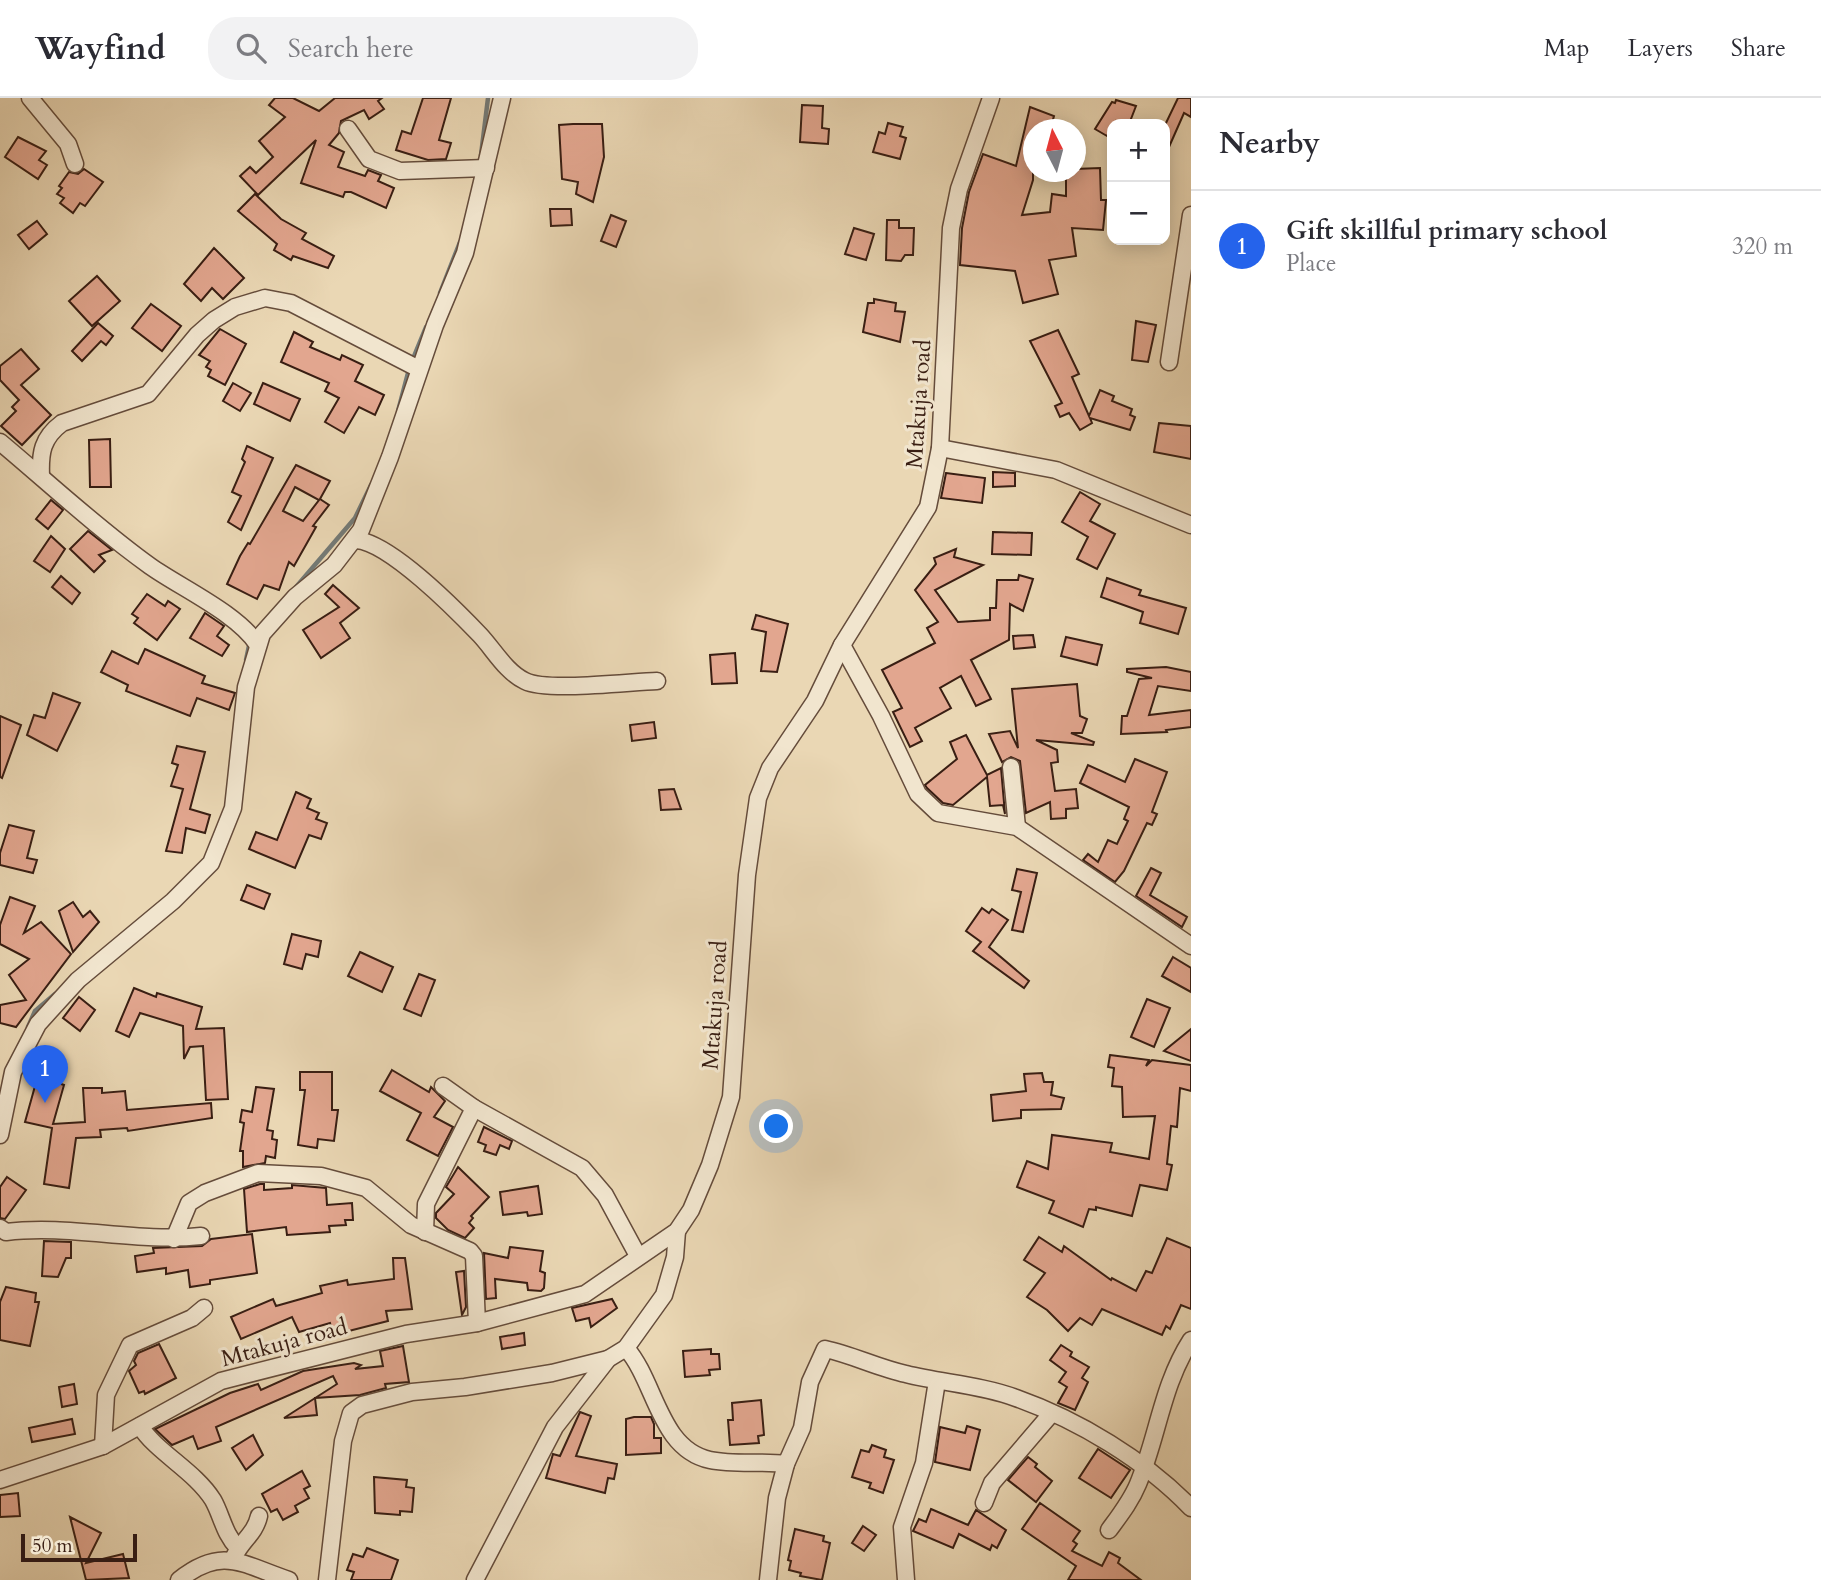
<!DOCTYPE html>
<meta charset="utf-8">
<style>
:root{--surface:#fff;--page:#f2f2f3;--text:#2b2b33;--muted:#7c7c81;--line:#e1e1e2;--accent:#2563eb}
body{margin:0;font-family:Cardo,serif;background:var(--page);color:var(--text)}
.controls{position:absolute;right:21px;top:21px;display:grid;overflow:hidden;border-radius:14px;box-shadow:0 4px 18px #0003}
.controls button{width:63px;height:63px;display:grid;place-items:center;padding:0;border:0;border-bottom:2px solid var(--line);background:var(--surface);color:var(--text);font:35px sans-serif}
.compass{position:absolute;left:1023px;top:21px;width:63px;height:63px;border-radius:50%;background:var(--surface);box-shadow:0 4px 18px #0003;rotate:354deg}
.scale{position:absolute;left:21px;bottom:18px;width:116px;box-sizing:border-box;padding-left:7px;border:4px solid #391e13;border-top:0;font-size:19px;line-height:24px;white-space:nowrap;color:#391e13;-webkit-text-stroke:5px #f1e5ce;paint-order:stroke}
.you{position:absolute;left:777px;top:1029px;width:24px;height:24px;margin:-18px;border:5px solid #fff;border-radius:50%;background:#1a73e8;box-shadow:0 0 0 10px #1a73e833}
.badge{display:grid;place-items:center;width:46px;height:46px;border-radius:50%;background:var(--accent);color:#fff;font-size:23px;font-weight:700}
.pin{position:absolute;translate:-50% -58px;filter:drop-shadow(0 2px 4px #0008)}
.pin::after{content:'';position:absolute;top:37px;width:24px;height:21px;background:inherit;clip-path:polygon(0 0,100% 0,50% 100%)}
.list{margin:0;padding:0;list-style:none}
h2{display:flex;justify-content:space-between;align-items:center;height:91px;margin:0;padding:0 28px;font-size:30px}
h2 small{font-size:23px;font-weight:400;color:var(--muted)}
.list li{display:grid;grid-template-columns:46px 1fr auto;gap:21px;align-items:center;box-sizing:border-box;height:112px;padding:0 28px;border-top:2px solid var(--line)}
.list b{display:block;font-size:26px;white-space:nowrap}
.list p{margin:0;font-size:23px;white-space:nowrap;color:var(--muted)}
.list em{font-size:23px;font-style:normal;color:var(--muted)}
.icon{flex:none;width:38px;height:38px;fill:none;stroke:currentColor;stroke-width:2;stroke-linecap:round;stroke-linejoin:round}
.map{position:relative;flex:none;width:1191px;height:1482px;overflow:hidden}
header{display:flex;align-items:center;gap:42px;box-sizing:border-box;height:98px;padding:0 35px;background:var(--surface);border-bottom:2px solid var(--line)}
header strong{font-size:33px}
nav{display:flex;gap:38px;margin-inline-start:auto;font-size:24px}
.search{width:490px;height:63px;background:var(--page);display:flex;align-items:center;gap:18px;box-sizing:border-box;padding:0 24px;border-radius:28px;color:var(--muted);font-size:26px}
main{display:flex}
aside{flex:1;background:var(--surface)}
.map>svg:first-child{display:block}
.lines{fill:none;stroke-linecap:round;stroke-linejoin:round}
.stream{stroke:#747a76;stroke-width:4.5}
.building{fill:#e2a68f;stroke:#391e13;stroke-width:2;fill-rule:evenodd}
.minor-casing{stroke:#654c3b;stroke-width:19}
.minor{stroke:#f1e5ce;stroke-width:16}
.labels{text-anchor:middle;stroke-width:6;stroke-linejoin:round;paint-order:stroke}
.street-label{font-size:23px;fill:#391e13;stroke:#f1e5ce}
</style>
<header>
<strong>Wayfind</strong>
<div class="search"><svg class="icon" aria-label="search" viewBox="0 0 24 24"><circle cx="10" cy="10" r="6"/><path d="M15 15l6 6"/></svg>Search here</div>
<nav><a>Map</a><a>Layers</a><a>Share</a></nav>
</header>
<main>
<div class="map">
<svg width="1191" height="1482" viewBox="0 0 1191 1482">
<rect width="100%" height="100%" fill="#ead7b4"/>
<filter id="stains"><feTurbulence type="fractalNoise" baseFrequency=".00286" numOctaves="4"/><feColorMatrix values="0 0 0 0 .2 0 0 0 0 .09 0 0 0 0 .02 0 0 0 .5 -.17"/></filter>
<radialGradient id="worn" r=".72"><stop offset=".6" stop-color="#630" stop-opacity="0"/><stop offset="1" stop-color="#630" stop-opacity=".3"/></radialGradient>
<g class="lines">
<!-- stream -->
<g class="stream">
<path d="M481 57 488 0"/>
<path d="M440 195 460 144"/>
<path d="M412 263 426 229"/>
<path d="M398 313 409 271"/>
<path d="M296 489 355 420 371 387"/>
<path d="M246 562 250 543"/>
<path d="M28 929 35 913 55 896"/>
</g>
</g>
<!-- building -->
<g class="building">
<path d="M275 0H293L319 13 335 0H382L378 3 384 11 369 21 364 12 341 23 339 35 329 47 344 54 338 69 365 78 368 72 381 77 378 83 394 90 386 110 351 94H345L343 99 301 85 316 42 258 97 240 78 250 69 256 75 273 59 259 43 285 19 269 7Z"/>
<path d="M423 0H451L439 42 451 45 446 61 428 62 396 52 402 33 411 36Z"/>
<path d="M1178 0H1191V19L1184 15 1165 58V27Z"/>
<path d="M1116 2 1136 8 1129 26 1116 23 1107 38 1095 31 1112 4 1115 5Z"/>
<path d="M802 7 823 8 822 30 829 31 828 46 800 44Z"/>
<path d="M1030 9 1054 18 1050 32H1033V82L1022 117 1050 114 1052 96 1066 98V74H1075V71L1100 70 1101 102H1106L1103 132 1072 130 1076 158 1049 162 1058 196 1023 205 1015 173 960 167 962 130 969 94 983 56 1016 68Z"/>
<path d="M888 25 903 29 900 38 906 40 900 61 873 54 879 34 885 36Z"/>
<path d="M573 26H602L604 59 593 104 576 96 578 84 562 81 559 27Z"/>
<path d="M18 39 46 53 39 62 47 67 38 81 5 59Z"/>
<path d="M84 71 103 84 85 108 80 105 73 115 60 105 64 100 57 96 62 90 59 88 69 74 78 76Z"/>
<path d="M255 96 281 121 306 135 302 141 334 158 328 170 293 158 291 162 274 152 277 146 238 113Z"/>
<path d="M550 111H571L572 127 551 128Z"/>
<path d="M611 117 626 123 616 149 601 143Z"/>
<path d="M887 122H899V130H914L913 157H905L901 163 886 162Z"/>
<path d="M37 123 47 136 29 151 18 137Z"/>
<path d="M854 130 874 136 866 162 845 156Z"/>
<path d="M214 150 244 180 223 201 212 190 201 203 184 186Z"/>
<path d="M97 178 120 203 92 228 69 203Z"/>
<path d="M874 201 896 205 895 213 905 214 900 244 863 234 868 205H874Z"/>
<path d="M151 206 181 228 162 253 132 230Z"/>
<path d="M1136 223 1156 227 1148 264 1132 262Z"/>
<path d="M98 225 113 238 106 247 101 243 82 263 72 253Z"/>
<path d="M220 231 246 246 225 287 208 278 211 272 206 269 210 263 199 257Z"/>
<path d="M1058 232 1079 276 1072 279 1089 318 1100 292 1114 298 1112 303 1132 311 1130 317 1135 319 1130 332 1090 320 1092 325 1080 332 1069 315 1060 319 1055 308 1062 305 1030 243Z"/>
<path d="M294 234 313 244 310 249 340 262 342 257 363 267 355 283 384 297 375 317 359 309 344 335 325 324 339 300 325 293 329 285 281 264Z"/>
<path d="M21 251 39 271 21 287 51 317 22 347 1 328 16 313 12 309 19 302 0 282V268Z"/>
<path d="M233 285 251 295 240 313 223 303Z"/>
<path d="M263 285 300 301 290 323 254 306Z"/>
<path d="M1159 325 1191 328V361L1154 354Z"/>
<path d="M110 341 111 389H90L89 342Z"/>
<path d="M247 348 273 360 241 432 228 424 241 398 232 394 245 364 242 361Z"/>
<path d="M296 367 330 383 320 401 329 407 313 428 316 429 294 468 289 464 279 492 264 487 257 501 227 486 240 458 248 445 250 446ZM295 389 319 402 303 423 283 413Z"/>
<path d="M993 374 1015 375V388L993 389Z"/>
<path d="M946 375 985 380 982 405 941 400Z"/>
<path d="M1080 394 1100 406 1090 423 1115 436 1097 471 1077 461 1088 439 1062 424Z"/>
<path d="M51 402 63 412 48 431 36 421Z"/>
<path d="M88 433 112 452 99 457 105 463 94 474 70 451Z"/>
<path d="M993 434 1032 435 1031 457 992 456Z"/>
<path d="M51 438 65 451 50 474 34 463Z"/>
<path d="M956 451 954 459 983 467 935 492 958 524 990 522V510H996L997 482H1018L1019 477 1033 481 1023 513 1010 506 1009 542 971 562 991 601 976 608 961 578 940 590 951 610 915 630 922 643 910 649 893 614 902 610 882 572 935 545 927 530 938 524 915 492 936 466 934 460Z"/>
<path d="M61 478 80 495 72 506 52 489Z"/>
<path d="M1107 480 1141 492 1139 497 1186 510 1178 536 1140 525 1143 514 1101 499Z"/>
<path d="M333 487 359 510 340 525 350 540 321 560 303 532 339 509 325 496Z"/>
<path d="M147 496 165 508 168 503 180 511 157 542 134 525 138 520 132 516Z"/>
<path d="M205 515 224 528 217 538 229 547 222 558 190 540Z"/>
<path d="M756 517 788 526 777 574 761 573 766 534 752 531Z"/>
<path d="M1033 537 1035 549 1014 551 1013 538Z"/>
<path d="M1066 539 1102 547 1097 567 1061 558Z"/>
<path d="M145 551 205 578 202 585 235 595 229 612 197 600 190 618 126 593 128 587 101 574 112 553 138 566Z"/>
<path d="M735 555 737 585 712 586 710 557Z"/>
<path d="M1166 569 1191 574V593L1158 588 1149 617 1191 612V629L1166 632 1167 634 1121 636 1122 618H1127L1139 581 1152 580 1127 574V571Z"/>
<path d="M1077 586 1080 618 1087 621 1082 635H1071L1094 644 1093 647 1036 642 1057 652 1058 664 1051 665 1055 693 1076 691 1078 710 1066 711V720L1051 721 1050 704 1026 715 1020 663 1011 659 1002 664 989 636 1010 633 1018 650 1012 591Z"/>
<path d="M53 595 80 605 57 653 27 637 34 617 45 620Z"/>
<path d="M0 618 21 627 2 680 0 679Z"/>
<path d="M654 624 656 640 632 643 630 627Z"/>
<path d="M966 637 987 677 1001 670 1005 716 1003 707 990 708 987 679 953 707 943 705 927 690 925 687 957 661 950 644Z"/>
<path d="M177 648 205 654 190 711 210 717 205 735 186 730 182 755 166 753 183 691 171 688 178 667 172 665Z"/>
<path d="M1135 661 1167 674 1152 714 1157 716 1152 727 1147 725 1124 773 1115 784 1083 762 1088 756 1098 764 1108 742 1117 746 1128 723 1124 721 1129 709 1080 685 1088 667 1125 684Z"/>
<path d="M674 691 681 711 661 712 659 692Z"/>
<path d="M296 694 311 701 307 710 319 715 316 721 327 725 321 741 309 737 295 770 249 751 256 734 277 742Z"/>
<path d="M9 727 34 733 27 760 37 762 33 775 0 767V755Z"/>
<path d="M1151 770 1161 775 1150 797 1187 819 1182 829 1136 798Z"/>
<path d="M1017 771 1037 775 1023 834 1012 832 1021 794 1012 792Z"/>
<path d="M247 787 270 796 264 811 241 802Z"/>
<path d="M10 799 35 808 24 835 41 824 71 856 16 929 0 925V907L26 902 9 877 29 861 0 846V827Z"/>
<path d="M73 804 83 819 90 813 99 824 73 854 59 813Z"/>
<path d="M982 810 989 815 992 811 1008 822 989 849 1029 883 1024 890 973 853 981 844 966 833Z"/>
<path d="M292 836 321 843 318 859 306 856 302 871 284 866Z"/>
<path d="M360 854 393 869 382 894 348 878Z"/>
<path d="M1173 859 1191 870V894L1162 878Z"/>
<path d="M419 876 435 882 421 918 404 911Z"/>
<path d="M134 890 156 899 157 895 202 909 196 931 224 930 228 1001 206 1002 203 948 190 949 184 961 183 928 140 915 129 939 116 933Z"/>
<path d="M79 899 95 912 80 933 63 920Z"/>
<path d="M1147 901 1170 910 1154 949 1131 939Z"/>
<path d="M1191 931V963L1164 953Z"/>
<path d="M1110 957 1149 962 1146 968 1152 962 1191 967V993L1180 990 1177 1029 1171 1028 1167 1066 1172 1067 1167 1092 1140 1087 1132 1118 1096 1109V1112L1089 1111 1083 1129 1049 1115 1054 1103 1017 1089 1027 1063 1048 1071 1052 1037 1112 1045 1110 1054 1149 1061 1155 1018 1123 1019 1122 989 1112 988 1114 970 1108 969Z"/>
<path d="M42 963 54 967 49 982 64 987 53 1026 85 1024 83 990H102V995L125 993 127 1012 211 1005 212 1020 128 1033 127 1030 100 1032 101 1039 76 1040 69 1090 44 1086 52 1030 25 1024Z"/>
<path d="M392 972 429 994 431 989 445 1003 434 1019 453 1029 438 1058 407 1042 421 1015 380 993Z"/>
<path d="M300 974H332V1012H338L334 1043 318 1041 317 1050 298 1047 305 992H300Z"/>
<path d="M1042 975 1044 984H1053L1051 997 1064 1000 1061 1011 1021 1012V1020L993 1023 991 997 1026 993 1024 976Z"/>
<path d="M256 989 274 991 267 1032 273 1033 272 1041 277 1042 275 1060 266 1058 265 1065 243 1069V1053H240L244 1025 240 1024 242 1012 252 1014Z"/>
<path d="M484 1029 512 1043 509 1051 500 1047 496 1057 484 1053 486 1047 478 1044Z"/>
<path d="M458 1069 489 1099 471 1118 473 1120 469 1125 474 1130 465 1140 448 1132 436 1120V1115L454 1096 446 1089Z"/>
<path d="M7 1079 26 1092 5 1121 0 1120V1089Z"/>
<path d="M260 1086H264V1092L292 1090V1087L326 1090 327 1107 352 1105 353 1122H345L346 1127 329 1128 330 1134 287 1137 286 1129 247 1134 244 1091Z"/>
<path d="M538 1088 542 1116 528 1118 527 1114 503 1117 500 1094Z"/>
<path d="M252 1136 257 1175 210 1182V1186L190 1189 188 1172 166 1176V1170L137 1174 135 1158 154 1155 153 1150 202 1148 211 1141Z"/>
<path d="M1039 1139 1062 1154 1064 1148 1111 1182 1112 1180 1136 1193 1146 1173 1152 1175 1167 1140 1191 1150V1211L1181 1207 1170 1231 1166 1228 1162 1237 1102 1211 1092 1227 1080 1220 1068 1233 1047 1212 1027 1199 1045 1175 1024 1162Z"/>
<path d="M44 1143 71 1144V1160H66L58 1179 42 1178Z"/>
<path d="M510 1149 543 1153 540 1173 545 1175 544 1190 541 1193 528 1192 527 1185 495 1181 496 1200 486 1201 484 1155 508 1160Z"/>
<path d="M393 1160H405L412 1211 386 1213 388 1223 333 1237 330 1225 299 1234 292 1219 241 1241 231 1219 273 1201 276 1208 322 1195 320 1188 347 1182 348 1187 394 1181Z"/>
<path d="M464 1173 466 1209 462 1217 456 1174Z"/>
<path d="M6 1189 36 1195 35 1204H39L30 1248 0 1242V1204Z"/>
<path d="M612 1201 617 1210 591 1229 589 1220 576 1223 572 1210Z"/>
<path d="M524 1235 525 1247 502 1251 500 1239Z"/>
<path d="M159 1246 176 1280 145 1296 144 1293 139 1295 129 1273 136 1267 134 1263 138 1255Z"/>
<path d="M1061 1247 1072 1254 1070 1258 1089 1269 1082 1280 1088 1284 1075 1312 1058 1305 1067 1289 1059 1284 1066 1274 1050 1262Z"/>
<path d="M403 1248 409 1284 385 1286 386 1290 360 1297 315 1300 317 1317 284 1320 337 1286 333 1278 216 1329 221 1343 198 1351 193 1338 172 1347 155 1331 230 1295 258 1286 261 1292 303 1273 354 1265 361 1267 355 1271 383 1268 380 1253Z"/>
<path d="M711 1251V1256H719L720 1271 709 1272 710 1277 685 1279 683 1253Z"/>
<path d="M74 1286 77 1306 62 1309 59 1289Z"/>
<path d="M761 1302 764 1337 758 1338 759 1345 730 1347 728 1322H733L732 1305Z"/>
<path d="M580 1314 591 1318 576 1358 617 1366 614 1381 608 1380 605 1395 546 1380 553 1356 560 1358Z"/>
<path d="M634 1319H651L654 1326V1340H661V1355L626 1357V1321Z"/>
<path d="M72 1321 75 1336 32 1344 29 1330Z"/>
<path d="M967 1328 980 1332 970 1372 935 1364 940 1329 965 1335Z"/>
<path d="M253 1337 263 1357 246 1372 232 1350Z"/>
<path d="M872 1347 886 1352 884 1359 894 1362 883 1395 869 1390 871 1385 852 1379 861 1352 869 1354Z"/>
<path d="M1098 1351 1130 1372 1111 1400 1079 1380Z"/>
<path d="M1028 1359 1037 1366 1035 1369 1052 1383 1036 1404 1008 1382Z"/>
<path d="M302 1373 310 1388 304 1391 309 1400 295 1408 298 1414 283 1422 277 1411 271 1414 262 1396Z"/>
<path d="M374 1379 407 1382 406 1389 414 1390 412 1414 400 1413V1417L375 1415Z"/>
<path d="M18 1395 20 1418 0 1419V1397Z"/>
<path d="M1040 1405 1080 1433 1073 1443 1077 1446 1072 1453 1102 1468 1109 1454 1120 1460 1118 1465 1141 1482H1068L1076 1468 1022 1431Z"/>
<path d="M931 1411 968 1427 976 1412 1006 1432 997 1450 992 1447 990 1452 959 1436 953 1450 913 1433 919 1421 926 1424Z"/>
<path d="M70 1419 101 1435 86 1465 123 1456 129 1480 86 1482Z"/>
<path d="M863 1428 876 1437 864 1453 852 1445Z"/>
<path d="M795 1431 824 1438 823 1443 830 1445 822 1482 800 1478 801 1475 789 1472 791 1463 788 1462Z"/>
<path d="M367 1450 398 1462 391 1482H351L354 1474 347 1472 353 1456 363 1459Z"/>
</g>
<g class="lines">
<!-- minor casing -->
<g class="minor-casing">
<g id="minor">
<path d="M30 0 68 46 75 66"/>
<path d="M348 31 369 61 400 73 486 70"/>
<path d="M1169 264 1191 117"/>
<path d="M0 344C49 385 97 430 150 468 181 490 237 515 258 547"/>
<path d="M940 350 1056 372 1191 427"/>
<path d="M41 378C40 355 42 340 62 325L148 296 197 237 214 222 235 209 265 200 291 205 419 271"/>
<path d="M356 442C389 444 456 512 480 537 494 552 506 574 525 583 547 594 628 584 657 583"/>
<path d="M842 547 881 618 918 696 938 715 1017 729 1191 848"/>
<path d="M1011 669 1017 729"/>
<path d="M443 988 474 1010 582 1070 605 1097 638 1158"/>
<path d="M0 1037 13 974 38 926 78 882 173 803 211 765 233 710 246 589 262 536 295 499 334 467 361 432 390 359 435 227 465 155 502 0"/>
<path d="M0 1130 6 1134C70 1126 136 1145 201 1138"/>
<path d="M425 1134 426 1106 474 1010"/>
<path d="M174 1141 189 1105 205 1095 258 1075 321 1078 366 1090 411 1127 470 1153 474 1158 477 1225"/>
<path d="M626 1250C656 1284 659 1351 710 1362 734 1367 761 1363 786 1366"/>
<path d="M140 1328C156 1354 195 1373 213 1402 222 1418 224 1436 238 1450"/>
<path d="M103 1348 106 1297 130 1247 192 1220 204 1210"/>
<path d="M0 1382 103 1348 221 1283 406 1236 477 1225 585 1196 677 1133 691 1112 710 1067 731 999 747 777 758 700 770 670 815 603 842 547 928 409 940 350 951 130 959 91 991 0"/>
<path d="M984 1405 992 1385 1051 1316"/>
<path d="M1109 1432C1120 1417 1131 1403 1138 1386 1158 1338 1162 1287 1191 1242"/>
<path d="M234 1459C241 1443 255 1436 259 1418"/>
<path d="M179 1482C223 1447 243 1467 289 1482"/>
<path d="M327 1482 343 1343 351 1315 362 1307 412 1294 465 1289 552 1275 608 1261"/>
<path d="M475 1482 555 1329 608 1261 626 1250 664 1197 675 1159 677 1133"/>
<path d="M768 1482 777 1400 786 1366 802 1330 810 1284 825 1251C853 1257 878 1270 906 1276 942 1285 981 1287 1016 1300 1078 1322 1145 1362 1191 1410"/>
<path d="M906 1482 902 1429 924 1365 937 1283"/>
</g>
</g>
<!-- minor -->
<use href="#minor" class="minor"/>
</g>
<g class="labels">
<!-- street labels -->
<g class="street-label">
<text transform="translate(918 306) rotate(-86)" y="8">Mtakuja road</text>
<text transform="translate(714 907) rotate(-86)" y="8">Mtakuja road</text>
<text transform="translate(284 1244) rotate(-15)" y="8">Mtakuja road</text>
</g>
</g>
<rect width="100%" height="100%" filter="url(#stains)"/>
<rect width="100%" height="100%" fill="url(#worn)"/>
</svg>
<div class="controls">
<button>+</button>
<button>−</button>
</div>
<svg class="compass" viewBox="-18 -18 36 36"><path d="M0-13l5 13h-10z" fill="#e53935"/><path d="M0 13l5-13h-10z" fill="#7c7c81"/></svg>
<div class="scale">50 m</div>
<div class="you"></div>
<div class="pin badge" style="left:45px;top:1005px">1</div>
</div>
<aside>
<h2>Nearby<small></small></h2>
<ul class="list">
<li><span class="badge">1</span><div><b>Gift skillful primary school</b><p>Place</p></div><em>320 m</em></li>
</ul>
</aside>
</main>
